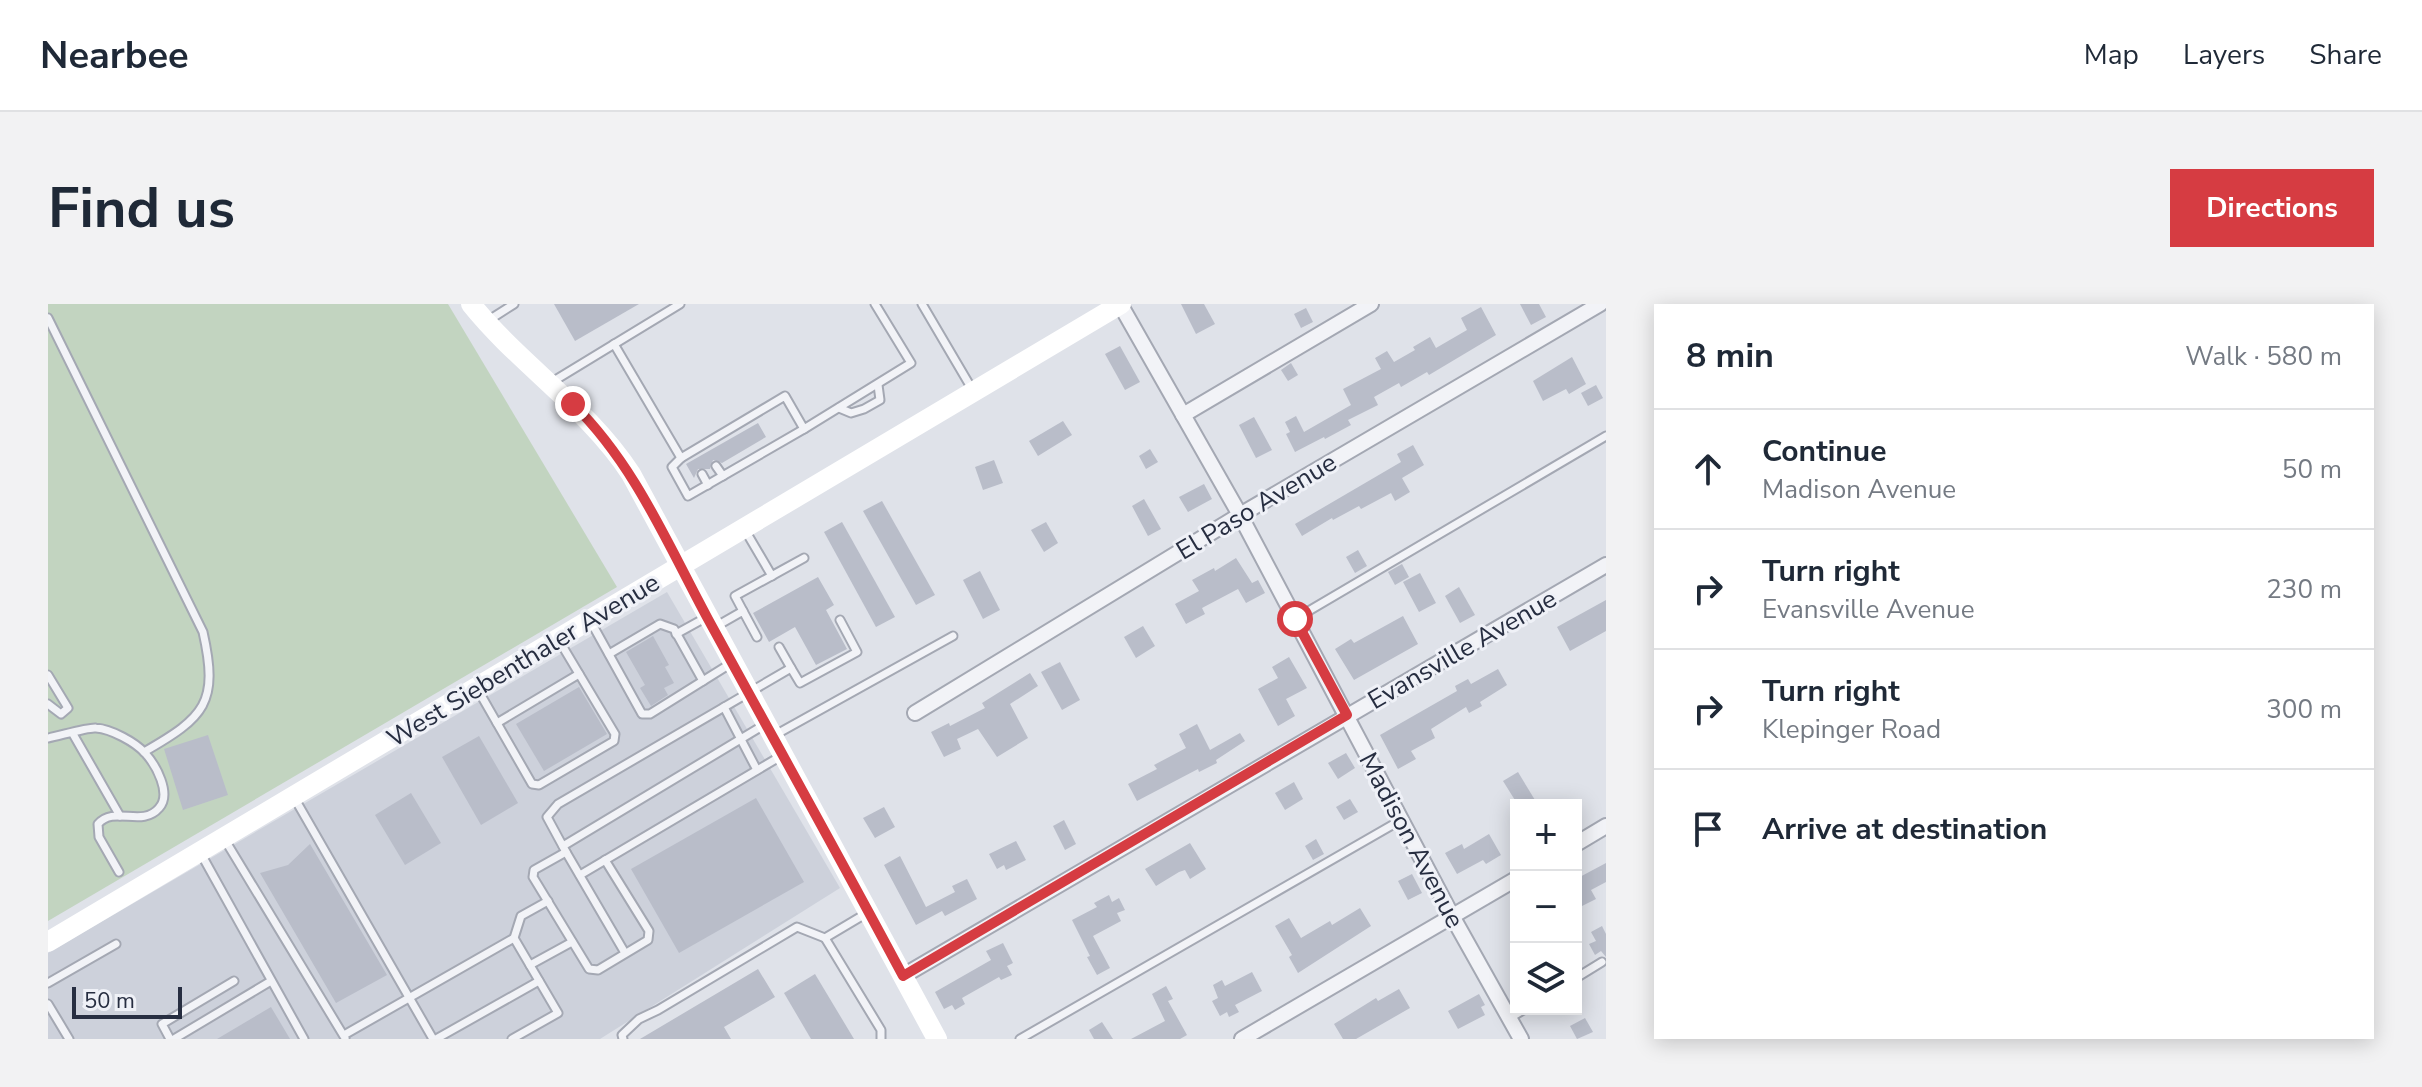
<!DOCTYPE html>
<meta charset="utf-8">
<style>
:root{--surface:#fff;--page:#f2f2f3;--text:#1f2937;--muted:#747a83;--line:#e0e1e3;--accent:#d63c42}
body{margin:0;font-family:"Nunito Sans",sans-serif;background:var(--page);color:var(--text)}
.controls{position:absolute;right:24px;bottom:24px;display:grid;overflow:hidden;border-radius:0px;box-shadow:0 4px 20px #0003}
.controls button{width:72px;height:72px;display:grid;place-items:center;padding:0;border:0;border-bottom:2px solid var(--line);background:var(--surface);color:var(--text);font:40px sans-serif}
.scale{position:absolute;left:24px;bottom:20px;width:110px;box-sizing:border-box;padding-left:8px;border:4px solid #272e41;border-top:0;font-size:22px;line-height:28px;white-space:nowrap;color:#272e41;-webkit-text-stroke:6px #eff1f7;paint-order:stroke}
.stop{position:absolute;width:24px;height:24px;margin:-18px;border:6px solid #d63c42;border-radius:50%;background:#fff}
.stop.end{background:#d63c42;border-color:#fff;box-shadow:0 2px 8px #0008}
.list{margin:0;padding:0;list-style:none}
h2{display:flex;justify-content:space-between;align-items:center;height:104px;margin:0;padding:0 32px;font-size:34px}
h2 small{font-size:26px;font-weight:400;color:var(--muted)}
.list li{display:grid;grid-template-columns:52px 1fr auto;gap:24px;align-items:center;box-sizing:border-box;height:120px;padding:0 32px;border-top:2px solid var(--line)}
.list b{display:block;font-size:30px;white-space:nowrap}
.list p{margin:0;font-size:26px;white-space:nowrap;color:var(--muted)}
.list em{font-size:26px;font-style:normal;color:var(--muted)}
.icon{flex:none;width:44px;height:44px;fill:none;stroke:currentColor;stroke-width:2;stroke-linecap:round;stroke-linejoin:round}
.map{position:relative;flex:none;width:1558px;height:735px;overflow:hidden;border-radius:0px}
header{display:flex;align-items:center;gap:48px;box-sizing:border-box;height:112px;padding:0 40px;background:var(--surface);border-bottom:2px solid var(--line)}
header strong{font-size:38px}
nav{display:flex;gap:44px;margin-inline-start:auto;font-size:28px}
.intro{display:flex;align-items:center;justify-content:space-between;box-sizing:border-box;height:192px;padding:0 48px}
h1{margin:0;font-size:56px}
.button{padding:20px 36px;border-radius:0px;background:var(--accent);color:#fff;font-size:28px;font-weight:700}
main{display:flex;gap:48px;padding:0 48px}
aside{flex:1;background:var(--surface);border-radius:0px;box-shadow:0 4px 20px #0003}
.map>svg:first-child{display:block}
.built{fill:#cdd1db}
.green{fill:#c2d4c0}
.building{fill:#b9bdc9}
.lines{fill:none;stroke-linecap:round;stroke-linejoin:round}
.lane-casing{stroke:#a4a8b3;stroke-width:11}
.street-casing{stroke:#a4a8b3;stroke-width:18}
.lane{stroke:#f2f3f7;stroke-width:7}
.street{stroke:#f2f3f7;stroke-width:14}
.secondary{stroke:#fff;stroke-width:20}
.route{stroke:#d63c42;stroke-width:10}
.labels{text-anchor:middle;stroke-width:6;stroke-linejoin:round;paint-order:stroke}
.street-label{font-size:26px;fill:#272e41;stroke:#eff1f7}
</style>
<header>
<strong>Nearbee</strong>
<nav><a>Map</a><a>Layers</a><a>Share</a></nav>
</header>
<div class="intro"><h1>Find us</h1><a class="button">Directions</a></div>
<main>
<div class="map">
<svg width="1558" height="735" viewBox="0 0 1558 735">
<rect width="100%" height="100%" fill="#dfe2e9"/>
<!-- built -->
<path class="built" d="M619 288 792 584 552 735H0V649Z"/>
<!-- green -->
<path class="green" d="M0 0H400L569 283 0 617Z"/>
<!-- building -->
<g class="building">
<path d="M506 0H591L527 37Z"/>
<path d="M1133 0H1156L1167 20 1148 30Z"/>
<path d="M1472 0H1491L1498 13 1483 21Z"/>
<path d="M1433 3 1448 31 1381 71 1379 68 1353 83 1351 79 1326 93 1330 101 1300 116 1303 121 1277 135 1276 133 1247 148 1238 130 1242 128 1237 118 1248 112 1256 128 1303 101 1295 85 1333 65 1327 54 1339 47 1346 58 1367 46 1365 43 1382 33 1388 44 1419 26 1413 14Z"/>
<path d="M1258 4 1265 18 1253 24 1246 10Z"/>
<path d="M1072 42 1092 78 1077 86 1057 50Z"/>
<path d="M1524 53 1538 80 1521 90 1518 85 1495 97 1485 77Z"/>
<path d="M1243 59 1250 71 1240 77 1233 66Z"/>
<path d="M1548 81 1555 94 1540 102 1533 89Z"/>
<path d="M1206 113 1224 146 1208 154 1191 121Z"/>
<path d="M1015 117 1024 131 990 152 981 137Z"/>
<path d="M710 119 718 133 674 159 665 156 662 165H650L646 174 638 160Z"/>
<path d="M1365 141 1376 161 1354 174 1362 188 1347 197 1343 189 1313 205 1311 202 1285 216 1284 214 1254 232 1247 220 1353 158 1349 150Z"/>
<path d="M1102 145 1110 158 1098 165 1091 152Z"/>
<path d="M946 156 955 179 935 186 927 163Z"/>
<path d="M1156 180 1164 195 1140 208 1131 193Z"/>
<path d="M1096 195 1113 225 1100 232 1084 202Z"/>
<path d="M834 197 887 291 868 301 815 207Z"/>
<path d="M794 218 847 313 828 323 776 228Z"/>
<path d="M998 218 1010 239 996 248 983 226Z"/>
<path d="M1310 246 1319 262 1307 269 1298 253Z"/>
<path d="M1188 254 1204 279 1210 276 1217 289 1198 299 1190 285 1154 304 1157 310 1138 320 1127 300 1151 287 1144 276 1166 264 1167 267Z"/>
<path d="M1354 260 1361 273 1347 281 1340 268Z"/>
<path d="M932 267 952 306 935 315 915 276Z"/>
<path d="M1372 269 1388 299 1371 308 1355 278Z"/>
<path d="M770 273 786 301 778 306 799 345 768 361 747 323 721 338 705 309Z"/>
<path d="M1411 283 1427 311 1412 319 1397 292Z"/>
<path d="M1558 296V327L1522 347 1509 323Z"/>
<path d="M1355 312 1370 340 1306 376 1287 345 1303 335 1306 339Z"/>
<path d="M1095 322 1107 342 1088 354 1076 333Z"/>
<path d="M605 332 621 361 617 363 626 379 616 384 620 391 603 402 592 384 597 381 578 348Z"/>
<path d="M1241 353 1259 384 1238 395 1247 412 1230 422 1210 385 1230 374 1224 363Z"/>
<path d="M1012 358 1032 396 1014 406 993 368Z"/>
<path d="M1450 365 1459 381 1432 398 1434 402 1421 409 1418 403 1383 425 1387 434 1363 447 1368 455 1350 465 1332 431 1409 387 1407 382 1420 375 1423 380Z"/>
<path d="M982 369 990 382 962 400 980 434 949 453 930 425 909 435 913 445 896 453 883 428 901 419 902 422 937 404 934 399Z"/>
<path d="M531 383 559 430 496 467 468 420Z"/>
<path d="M1149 420 1162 446 1192 429 1197 437 1168 456 1169 459 1151 468 1150 465 1089 497 1080 480 1109 465 1106 461 1138 444 1131 430Z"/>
<path d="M160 431 180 491 135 506 116 445Z"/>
<path d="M431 432 470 499 433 521 394 453Z"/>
<path d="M1298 449 1307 464 1290 475 1280 459Z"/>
<path d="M1470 468 1490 501H1470L1455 477Z"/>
<path d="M1246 478 1255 495 1237 506 1227 489Z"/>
<path d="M363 489 393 539 357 561 327 511Z"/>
<path d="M708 494 756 578 631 649 583 565Z"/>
<path d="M1302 495 1310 508 1296 516 1288 503Z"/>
<path d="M836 503 847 523 827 534 815 514Z"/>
<path d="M1016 516 1028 540 1017 546 1005 522Z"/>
<path d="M1441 530 1453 551 1438 560 1435 556 1409 570 1397 549 1414 540 1416 545Z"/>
<path d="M1268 535 1276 550 1265 556 1257 542Z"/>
<path d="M968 537 978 556 958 566 956 561 949 565 941 550Z"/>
<path d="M1142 539 1158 565 1142 575 1137 566 1131 568 1108 582 1097 565Z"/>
<path d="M262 540 339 671 288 699 212 569 240 561Z"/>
<path d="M852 552 878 603 907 588 904 582 919 575 929 595 897 612 894 607 868 621 836 561Z"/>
<path d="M1558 559V578L1543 586 1548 595 1528 605V575Z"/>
<path d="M1364 570 1374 589 1360 596 1350 577Z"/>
<path d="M1061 591 1064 598 1071 594 1077 606 1069 609 1073 617 1045 632 1062 664 1049 671 1039 653 1042 652 1024 616 1049 603 1046 599Z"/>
<path d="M1312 604 1323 622 1250 669 1241 653 1244 651 1227 622 1241 614 1253 634 1282 617 1284 621Z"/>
<path d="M1554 622 1558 630V653L1553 647 1547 651 1541 640 1548 637 1543 628Z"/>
<path d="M955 639 965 659 959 662 964 671 953 676 951 673 914 694 917 700 907 706 904 701 896 705 887 688 943 656 938 647Z"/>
<path d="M710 665 727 693 676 723 683 735H592Z"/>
<path d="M1204 668 1214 687 1187 701 1191 708 1181 713 1179 708 1172 712 1164 697 1170 694 1165 681 1174 676 1177 682Z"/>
<path d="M767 670 806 735H763L736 689Z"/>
<path d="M1118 682 1125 695 1120 697 1139 731 1132 735H1083L1117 717 1104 690Z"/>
<path d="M1351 685 1362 704 1308 735H1295L1286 720 1328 694 1330 697Z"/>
<path d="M1431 690 1437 701 1433 703 1437 711 1410 725 1400 707Z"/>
<path d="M223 703 242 735H169Z"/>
<path d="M1537 714 1545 728 1529 735 1522 722Z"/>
<path d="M1054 718 1065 735H1046L1041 726Z"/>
</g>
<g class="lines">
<!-- lane casing -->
<g class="lane-casing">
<g id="lane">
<path d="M874 0 924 85"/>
<path d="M0 14 155 328C171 399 157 413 96 448"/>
<path d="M441 16 466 0"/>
<path d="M566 40 633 154 737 92 756 125 863 59 827 0"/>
<path d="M504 78 632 0"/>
<path d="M791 104 803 109 816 105 832 96 830 81"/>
<path d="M633 154 624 163 640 192 756 125"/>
<path d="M668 162 675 172"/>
<path d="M654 170 660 181"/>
<path d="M697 226 724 272"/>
<path d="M695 307 687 292 756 254"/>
<path d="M1247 315 1558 132"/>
<path d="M543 318 594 410H602L682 360"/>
<path d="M667 323 695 307 709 333"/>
<path d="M628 330 657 314"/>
<path d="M731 343 743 364"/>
<path d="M561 350 612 320 626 325 655 377"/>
<path d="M0 371 20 404 13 410 0 400"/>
<path d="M430 386 484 480 491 481 566 437 567 430 512 338"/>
<path d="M676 403 709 466"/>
<path d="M449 419 531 370"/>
<path d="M25 430 72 512"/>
<path d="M727 431 905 332"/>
<path d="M0 434C11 432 40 423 48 424 63 425 87 438 97 449 108 461 124 490 111 504 94 524 66 501 50 520L51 533 71 568"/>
<path d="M247 495 385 735"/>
<path d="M177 536 297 734"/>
<path d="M515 542 716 421"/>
<path d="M152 548 256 735"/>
<path d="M518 548 577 649"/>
<path d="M557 556 601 627 600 636 550 666 541 665 485 573 486 566 518 548 499 513 510 500 743 364 752 379 809 348 792 316"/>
<path d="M532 571 733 452"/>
<path d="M819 609 777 634 833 726V735"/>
<path d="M482 661 524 638"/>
<path d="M1528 674 1554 658"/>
<path d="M0 679 68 640"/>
<path d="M0 700 21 735"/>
<path d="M1462 714 1477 705"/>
<path d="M296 731 466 634 473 612 500 597"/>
<path d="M122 735 114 720 186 677"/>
<path d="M126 735 223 677"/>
<path d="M388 735 491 677"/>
<path d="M464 735 510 709 466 634"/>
<path d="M575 735 574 731 591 715 610 706 749 623 777 634"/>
<path d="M972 735 1353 516"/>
</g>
</g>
<!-- street casing -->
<g class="street-casing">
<g id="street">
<path d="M1072 0 1192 211 1404 612 1473 735"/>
<path d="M1135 111 1323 0"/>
<path d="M867 409 1192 211 1552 0"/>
<path d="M1528 540 1558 522"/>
<path d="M855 672 1558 261"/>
<path d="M1194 735 1468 575"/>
</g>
</g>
<!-- lane -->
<use href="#lane" class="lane"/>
<!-- street -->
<use href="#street" class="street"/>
<!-- secondary -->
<g class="secondary">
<path d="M423 0C472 61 539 103 583 170L889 735"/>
<path d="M0 638 1073 0"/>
</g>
</g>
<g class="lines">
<!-- route -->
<path class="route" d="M525 100C587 161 619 239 660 315 725 434 791 552 855 672L1299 411 1247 315"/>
</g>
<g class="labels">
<!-- street labels -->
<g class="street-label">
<text transform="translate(1208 202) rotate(-31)" y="9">El Paso Avenue</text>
<text transform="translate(1414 345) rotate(-30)" y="9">Evansville Avenue</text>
<text transform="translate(475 356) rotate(-31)" y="9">West Siebenthaler Avenue</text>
<text transform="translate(1364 536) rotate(62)" y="9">Madison Avenue</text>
</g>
</g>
</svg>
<div class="controls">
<button>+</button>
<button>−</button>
<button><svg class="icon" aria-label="layers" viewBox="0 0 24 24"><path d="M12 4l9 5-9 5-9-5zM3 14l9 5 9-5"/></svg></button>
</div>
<div class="scale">50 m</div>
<div class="stop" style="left:1247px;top:315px"></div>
<div class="stop end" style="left:525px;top:100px"></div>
</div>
<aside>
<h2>8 min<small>Walk · 580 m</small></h2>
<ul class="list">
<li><svg class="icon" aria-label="ahead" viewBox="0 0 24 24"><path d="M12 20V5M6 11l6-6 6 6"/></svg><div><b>Continue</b><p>Madison Avenue</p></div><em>50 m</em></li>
<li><svg class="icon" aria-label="right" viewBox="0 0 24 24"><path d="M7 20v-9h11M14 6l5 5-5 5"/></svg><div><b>Turn right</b><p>Evansville Avenue</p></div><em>230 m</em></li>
<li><svg class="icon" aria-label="right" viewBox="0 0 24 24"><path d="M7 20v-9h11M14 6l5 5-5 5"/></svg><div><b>Turn right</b><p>Klepinger Road</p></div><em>300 m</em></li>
<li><svg class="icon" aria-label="arrive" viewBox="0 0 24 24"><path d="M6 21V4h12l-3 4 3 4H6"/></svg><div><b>Arrive at destination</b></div></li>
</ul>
</aside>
</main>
